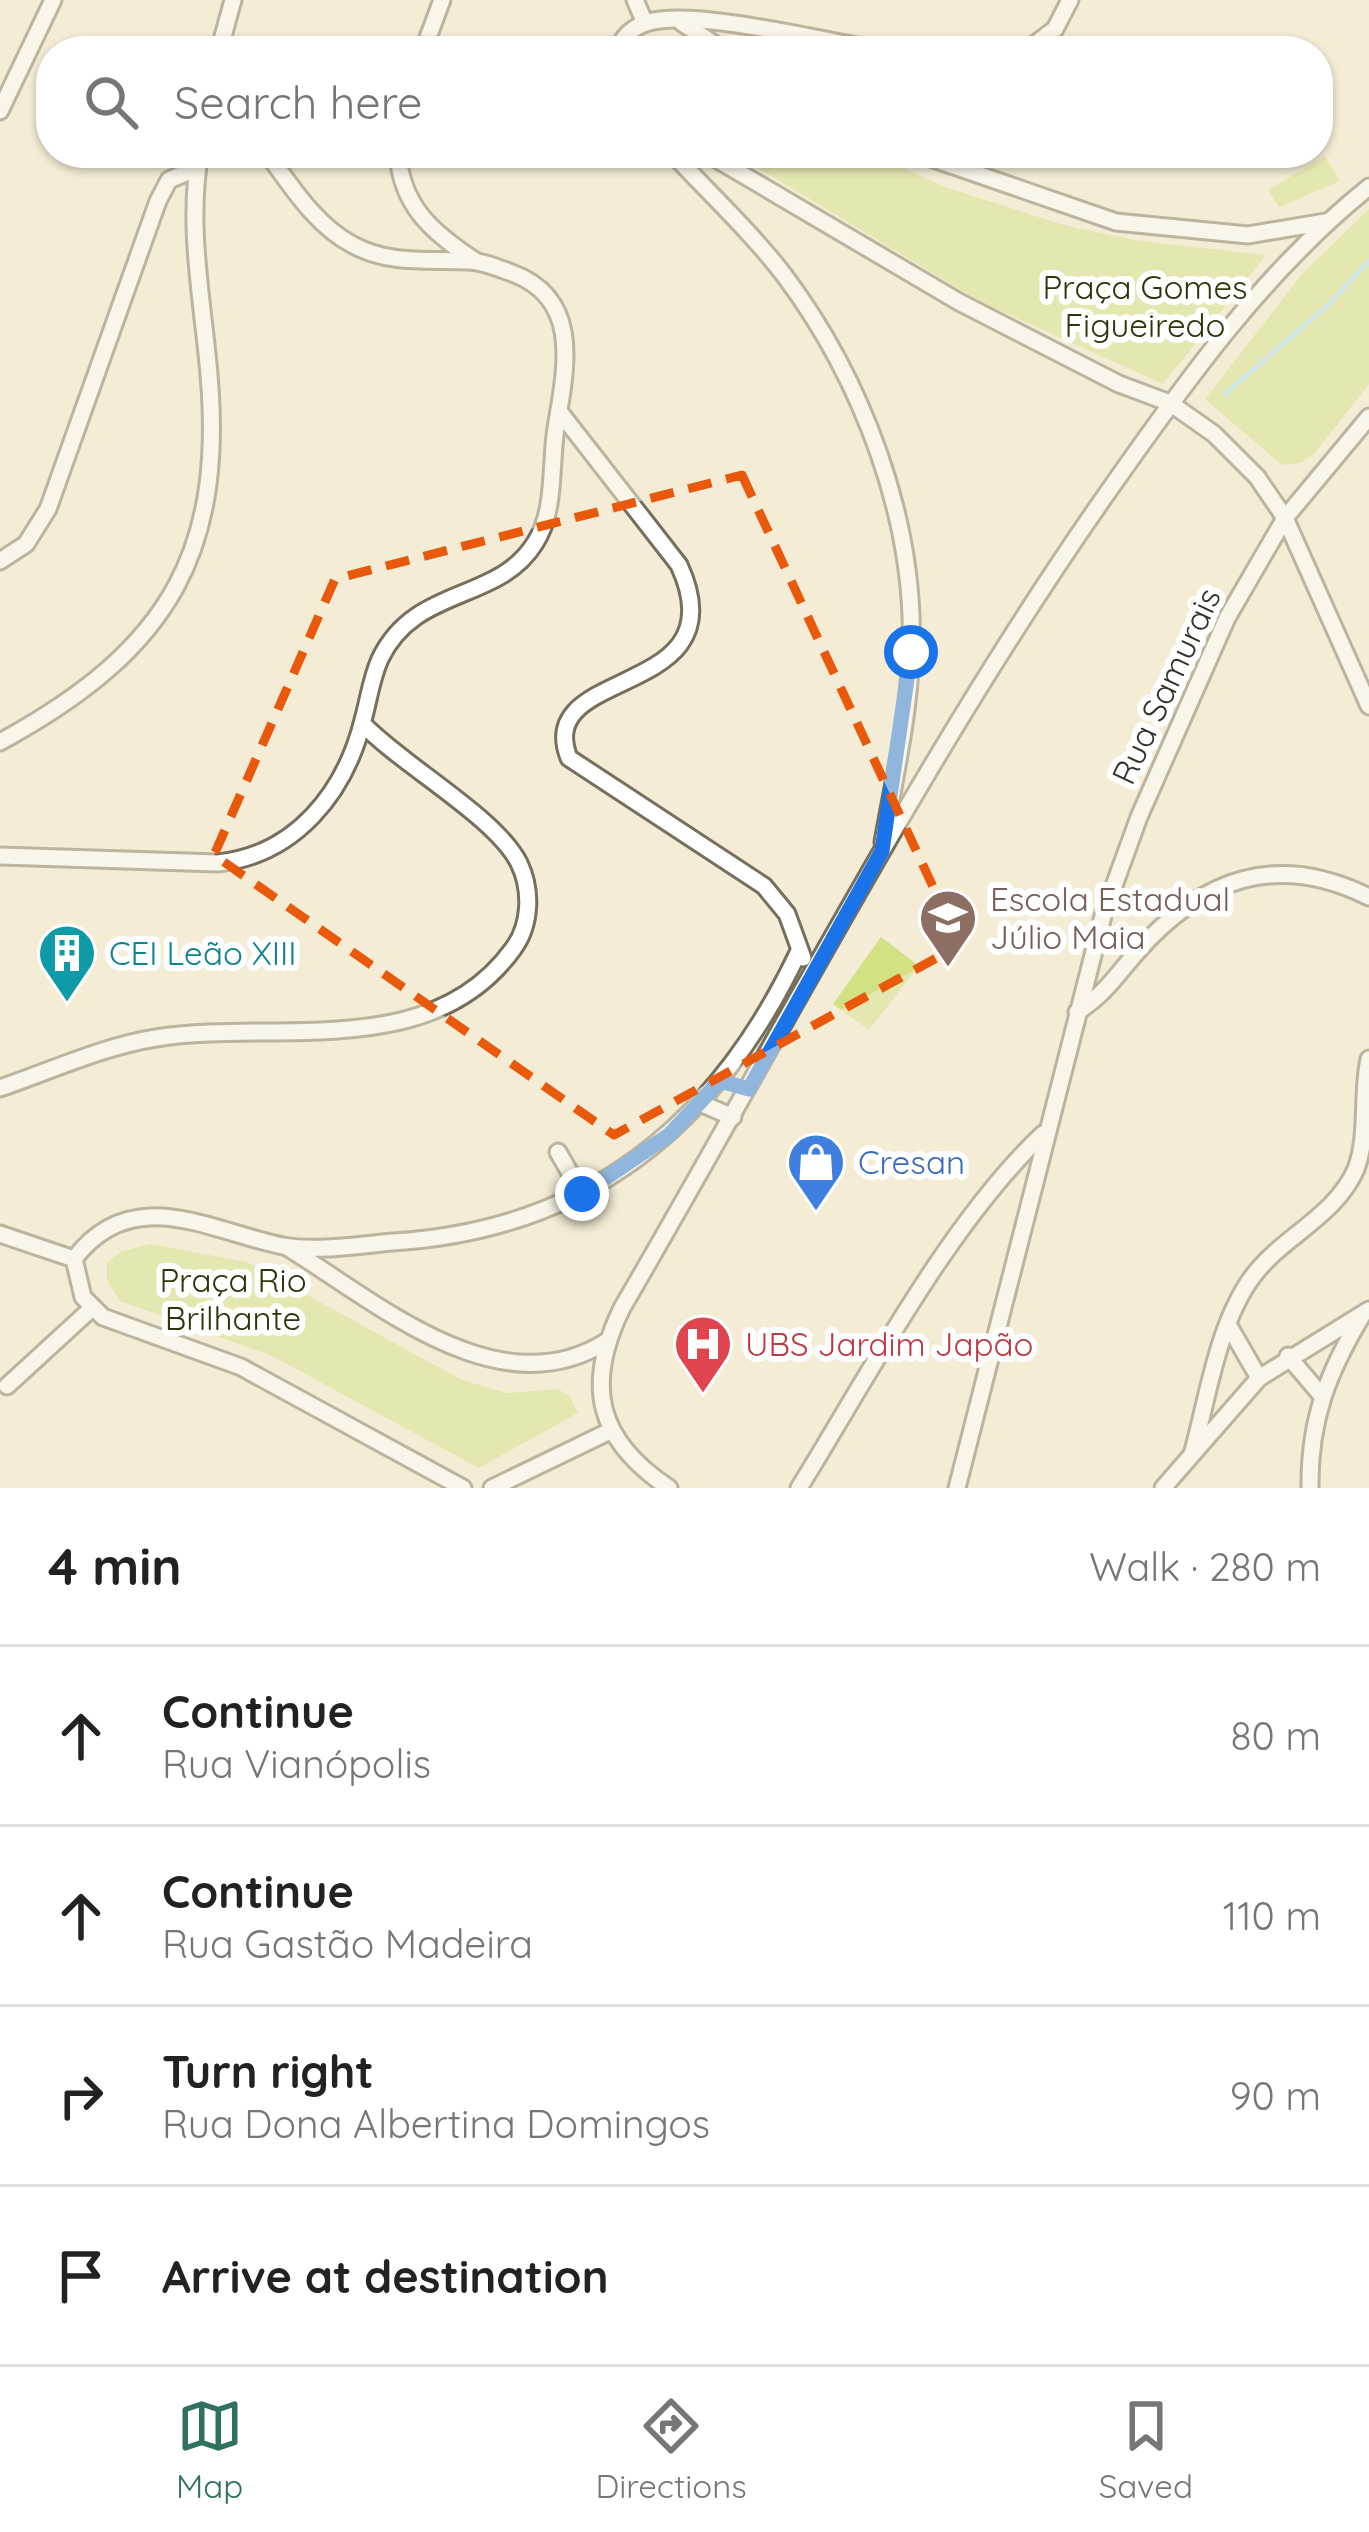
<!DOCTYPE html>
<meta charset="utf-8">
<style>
:root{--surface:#fff;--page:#f6f6f6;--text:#222;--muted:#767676;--line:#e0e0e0;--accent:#2e7163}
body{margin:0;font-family:Quicksand,sans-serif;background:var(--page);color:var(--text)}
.stop{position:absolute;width:36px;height:36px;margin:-27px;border:9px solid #1a73e8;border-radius:50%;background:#fff}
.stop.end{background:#1a73e8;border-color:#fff;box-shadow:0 3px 12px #0008}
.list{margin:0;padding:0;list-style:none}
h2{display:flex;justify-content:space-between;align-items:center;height:156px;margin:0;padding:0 48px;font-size:51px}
h2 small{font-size:39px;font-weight:400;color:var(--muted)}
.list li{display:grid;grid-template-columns:78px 1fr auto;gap:36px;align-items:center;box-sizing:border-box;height:180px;padding:0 48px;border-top:3px solid var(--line)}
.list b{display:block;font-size:45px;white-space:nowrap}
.list p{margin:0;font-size:39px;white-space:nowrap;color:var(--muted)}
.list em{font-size:39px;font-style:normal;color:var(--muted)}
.icon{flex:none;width:66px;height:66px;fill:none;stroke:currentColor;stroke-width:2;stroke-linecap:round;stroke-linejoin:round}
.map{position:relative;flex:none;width:1369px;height:1488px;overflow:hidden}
.search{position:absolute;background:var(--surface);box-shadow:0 3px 9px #0004;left:36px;right:36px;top:36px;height:132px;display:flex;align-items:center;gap:30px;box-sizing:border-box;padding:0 42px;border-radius:48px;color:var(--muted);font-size:45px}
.sheet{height:876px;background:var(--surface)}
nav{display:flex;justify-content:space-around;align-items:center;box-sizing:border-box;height:168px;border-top:3px solid var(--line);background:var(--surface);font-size:33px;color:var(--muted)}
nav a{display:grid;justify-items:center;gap:6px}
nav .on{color:var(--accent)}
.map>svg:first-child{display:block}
.green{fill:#d3e185}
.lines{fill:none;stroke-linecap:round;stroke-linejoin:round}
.stream{stroke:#a2ddfd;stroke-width:4.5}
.minor-casing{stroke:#766f5c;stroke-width:21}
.minor{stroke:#fff;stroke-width:15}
.route{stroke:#1a73e8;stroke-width:15}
.marked{fill:none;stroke:#e8590c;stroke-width:9;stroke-dasharray:24 15;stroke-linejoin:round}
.labels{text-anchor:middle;stroke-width:12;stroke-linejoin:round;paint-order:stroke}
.park-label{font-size:33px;fill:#2f3409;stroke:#fff}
.street-label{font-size:33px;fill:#343128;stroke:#fff}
.education-label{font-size:33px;fill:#785e54;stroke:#fff;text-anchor:start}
.culture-label{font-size:33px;fill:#0d838f;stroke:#fff;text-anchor:start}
.shop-label{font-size:33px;fill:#366cbe;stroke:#fff;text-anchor:start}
.health-label{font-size:33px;fill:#be3a42;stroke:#fff;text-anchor:start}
</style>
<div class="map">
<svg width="1369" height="1488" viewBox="0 0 1369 1488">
<rect width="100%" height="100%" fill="#f4ecd6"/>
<!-- green -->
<g class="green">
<path d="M733 153H869L948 188 1064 225 1140 241 1266 255 1163 384 979 301Z"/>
<path d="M1325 156 1340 181 1279 207 1268 190Z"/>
<path d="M1369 209V384L1314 454 1300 463 1282 465 1205 399 1302 274Z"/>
<path d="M881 937 919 966 869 1030 833 1004Z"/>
<path d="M150 1244 247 1262 462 1380 507 1393 558 1389 570 1396 578 1413 479 1468 272 1356 120 1301 107 1280V1263L120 1252Z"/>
</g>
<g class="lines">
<!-- stream -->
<path class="stream" d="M1225 394 1327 306 1369 261"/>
<!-- minor casing -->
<g class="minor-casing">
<g id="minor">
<path d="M635 0 645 23"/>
<path d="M682 23 725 51"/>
<path d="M219 51 233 0"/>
<path d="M423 51 442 0"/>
<path d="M617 51C624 32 640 22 660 20 712 13 827 42 884 51"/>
<path d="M1026 51 1055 29 1070 0"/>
<path d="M0 111 53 0"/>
<path d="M398 153C401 206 433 233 474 260"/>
<path d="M672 153C709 193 751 232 784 275 862 379 916 520 911 651 909 715 894 780 883 842"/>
<path d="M706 153 959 302 1119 384 1170 403 1214 434 1257 477 1285 518 1369 706"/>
<path d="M916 153 1116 222 1248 235 1325 222"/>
<path d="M559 411 679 565C742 701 532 664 569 758L764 886 787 914 803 958"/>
<path d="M0 561 26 544 48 509 158 201 169 180 197 168"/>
<path d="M0 742C171 649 229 550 207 354 200 287 188 220 200 153"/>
<path d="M0 856 218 863C295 855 345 793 363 720 369 699 371 679 380 659 415 585 498 603 535 543 556 511 550 465 556 428 566 368 582 299 512 273 498 268 482 261 468 261 428 259 390 265 353 245 316 226 291 186 267 153"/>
<path d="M1077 1012C1104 995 1116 976 1136 953 1202 878 1277 851 1369 897"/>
<path d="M0 1088C50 1071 104 1046 156 1038 275 1019 431 1063 513 949 531 925 532 890 519 863 496 817 403 766 363 724"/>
<path d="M700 1103 733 1117"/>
<path d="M558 1152 582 1194"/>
<path d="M0 1234 74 1259"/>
<path d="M287 1247C379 1304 500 1410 607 1341"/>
<path d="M1229 1326 1259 1378"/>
<path d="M1288 1356 1321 1395"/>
<path d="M7 1386 91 1309"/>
<path d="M1193 1451C1208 1396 1218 1323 1253 1276 1283 1236 1335 1217 1356 1169 1369 1134 1361 1096 1369 1059"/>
<path d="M463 1488 241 1367 103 1317 83 1297 74 1259C132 1182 209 1231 283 1246 317 1252 359 1245 393 1242 588 1230 717 1125 799 951"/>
<path d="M492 1488 610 1431"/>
<path d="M669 1488C597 1440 584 1386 622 1308 782 1034 927 749 1110 489 1185 382 1266 269 1369 187"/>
<path d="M799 1488C867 1378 950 1221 1043 1134"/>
<path d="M957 1488 1103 916 1139 817 1227 618 1285 518 1369 417"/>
<path d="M1163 1488 1259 1378 1369 1310"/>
<path d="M1310 1488C1309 1420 1328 1372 1363 1314"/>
</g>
</g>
<!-- minor -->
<use href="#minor" class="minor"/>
</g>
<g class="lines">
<!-- route -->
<path class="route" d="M582 1194 669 1135 720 1081 749 1089 882 851 911 652"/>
</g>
<!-- marked area -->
<path d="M0 0H1369V1488H0ZM742 475 960 945 614 1135 214 855 335 579Z" fill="#f4ecd6" fill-opacity=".55" fill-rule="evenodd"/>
<path class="marked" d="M742 475 960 945 614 1135 214 855 335 579Z"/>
<!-- icons -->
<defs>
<g id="school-pin" transform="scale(3)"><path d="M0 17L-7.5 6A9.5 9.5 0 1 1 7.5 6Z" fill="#8d6e63" stroke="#fff"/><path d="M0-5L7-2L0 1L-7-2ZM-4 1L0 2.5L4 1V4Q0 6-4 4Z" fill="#fff"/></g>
<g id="building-pin" transform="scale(3)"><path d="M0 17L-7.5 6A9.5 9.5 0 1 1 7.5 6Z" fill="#0f9aa8" stroke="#fff"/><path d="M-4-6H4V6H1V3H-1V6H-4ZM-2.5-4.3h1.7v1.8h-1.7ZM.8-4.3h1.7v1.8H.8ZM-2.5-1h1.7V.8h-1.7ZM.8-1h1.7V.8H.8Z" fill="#fff"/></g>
<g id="shop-pin" transform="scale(3)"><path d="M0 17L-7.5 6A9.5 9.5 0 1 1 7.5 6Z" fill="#3f7fe0" stroke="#fff"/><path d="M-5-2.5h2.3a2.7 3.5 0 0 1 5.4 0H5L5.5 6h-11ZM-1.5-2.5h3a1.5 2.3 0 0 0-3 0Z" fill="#fff"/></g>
<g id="hospital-pin" transform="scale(3)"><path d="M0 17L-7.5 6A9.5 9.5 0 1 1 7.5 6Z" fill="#e0444e" stroke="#fff"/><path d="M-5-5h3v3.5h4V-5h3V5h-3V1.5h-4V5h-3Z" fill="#fff"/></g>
</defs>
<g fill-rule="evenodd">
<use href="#school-pin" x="948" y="918"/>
<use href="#building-pin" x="67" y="953"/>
<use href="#shop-pin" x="816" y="1162"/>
<use href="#hospital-pin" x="703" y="1344"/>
</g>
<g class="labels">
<!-- park labels -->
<g class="park-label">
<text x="1145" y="299">Praça Gomes<tspan x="1145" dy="38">Figueiredo</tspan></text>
<text x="233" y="1292">Praça Rio<tspan x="233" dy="38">Brilhante</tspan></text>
</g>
<!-- street labels -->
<g class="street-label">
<text transform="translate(1166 686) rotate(-65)" y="12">Rua Samurais</text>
</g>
<!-- education labels -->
<g class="education-label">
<text x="990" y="911">Escola Estadual<tspan x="990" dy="38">Júlio Maia</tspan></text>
</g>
<!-- culture labels -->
<g class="culture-label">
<text x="109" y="965">CEI Leão XIII</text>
</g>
<!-- shop labels -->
<g class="shop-label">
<text x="858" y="1174">Cresan</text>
</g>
<!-- health labels -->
<g class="health-label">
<text x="745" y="1356">UBS Jardim Japão</text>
</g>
</g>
</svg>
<div class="stop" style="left:911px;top:652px"></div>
<div class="stop end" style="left:582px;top:1194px"></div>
<div class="search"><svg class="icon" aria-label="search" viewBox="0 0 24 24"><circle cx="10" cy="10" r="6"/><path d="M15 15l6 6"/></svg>Search here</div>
</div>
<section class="sheet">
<h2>4 min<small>Walk · 280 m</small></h2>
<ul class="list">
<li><svg class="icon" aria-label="ahead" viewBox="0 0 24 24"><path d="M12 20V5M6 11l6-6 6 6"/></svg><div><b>Continue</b><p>Rua Vianópolis</p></div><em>80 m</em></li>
<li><svg class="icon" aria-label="ahead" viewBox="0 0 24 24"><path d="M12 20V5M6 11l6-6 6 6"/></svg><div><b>Continue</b><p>Rua Gastão Madeira</p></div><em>110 m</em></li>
<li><svg class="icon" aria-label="right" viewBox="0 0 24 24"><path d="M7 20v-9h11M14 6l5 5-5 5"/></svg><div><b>Turn right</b><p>Rua Dona Albertina Domingos</p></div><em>90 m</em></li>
<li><svg class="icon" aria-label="arrive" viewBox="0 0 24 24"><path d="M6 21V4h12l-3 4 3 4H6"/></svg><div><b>Arrive at destination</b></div></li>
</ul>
</section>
<nav>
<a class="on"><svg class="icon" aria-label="map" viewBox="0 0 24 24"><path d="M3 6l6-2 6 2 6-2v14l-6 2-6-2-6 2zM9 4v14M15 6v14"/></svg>Map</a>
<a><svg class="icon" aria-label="directions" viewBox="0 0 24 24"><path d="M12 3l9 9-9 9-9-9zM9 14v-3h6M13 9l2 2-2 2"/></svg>Directions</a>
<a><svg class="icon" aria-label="saved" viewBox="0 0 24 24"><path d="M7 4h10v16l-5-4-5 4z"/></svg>Saved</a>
</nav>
